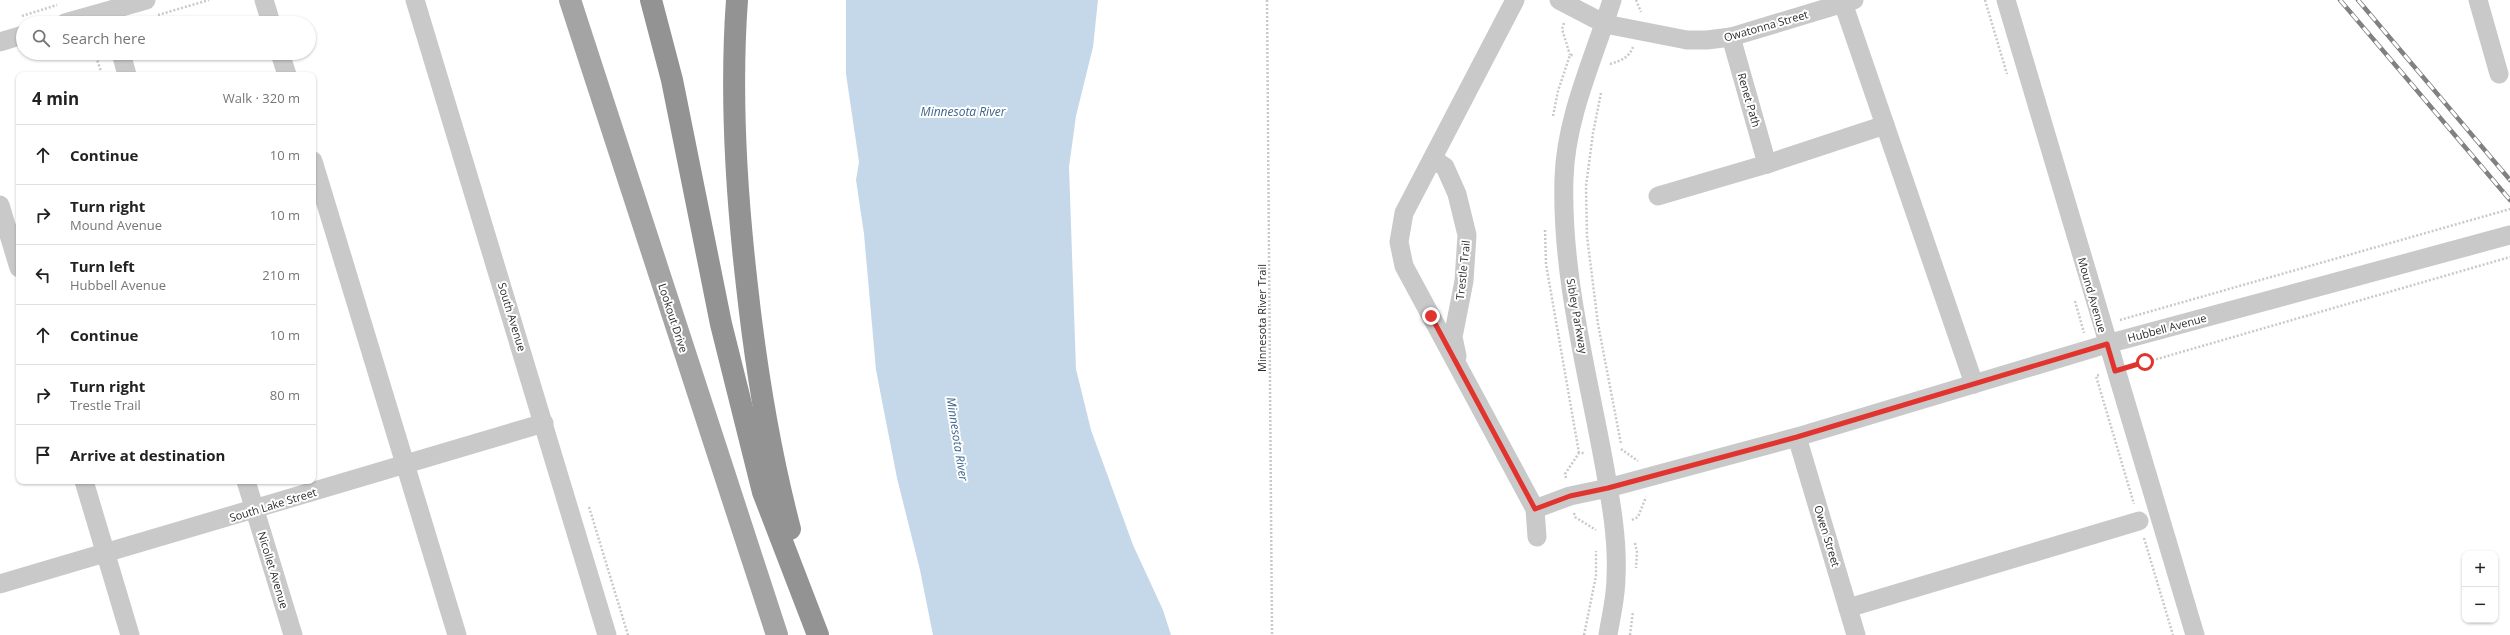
<!DOCTYPE html>
<meta charset="utf-8">
<style>
:root{--surface:#fff;--page:#f2f2f2;--text:#222;--muted:#767676;--line:#e0e0e0}
body{margin:0;font-family:"Open Sans",sans-serif;background:var(--page);color:var(--text)}
.controls{position:absolute;right:12px;bottom:12px;display:grid;overflow:hidden;border-radius:8px;box-shadow:0 1px 3px #0004}
.controls button{width:36px;height:36px;display:grid;place-items:center;padding:0;border:0;border-bottom:1px solid var(--line);background:var(--surface);color:var(--text);font:20px sans-serif}
.stop{position:absolute;width:12px;height:12px;margin:-9px;border:3px solid #e2342f;border-radius:50%;background:#fff}
.stop.end{background:#e2342f;border-color:#fff;box-shadow:0 1px 4px #0008}
.list{margin:0;padding:0;list-style:none}
h2{display:flex;justify-content:space-between;align-items:center;height:52px;margin:0;padding:0 16px;font-size:17px}
h2 small{font-size:13px;font-weight:400;color:var(--muted)}
.list li{display:grid;grid-template-columns:26px 1fr auto;gap:12px;align-items:center;box-sizing:border-box;height:60px;padding:0 16px;border-top:1px solid var(--line)}
.list b{display:block;font-size:15px;white-space:nowrap}
.list p{margin:0;font-size:13px;white-space:nowrap;color:var(--muted)}
.list em{font-size:13px;font-style:normal;color:var(--muted)}
.icon{flex:none;width:22px;height:22px;fill:none;stroke:currentColor;stroke-width:2;stroke-linecap:round;stroke-linejoin:round}
.map{position:relative;flex:none;width:2510px;height:635px;overflow:hidden}
.search{position:absolute;background:var(--surface);box-shadow:0 1px 3px #0004;left:16px;top:16px;width:300px;height:44px;display:flex;align-items:center;gap:10px;box-sizing:border-box;padding:0 14px;border-radius:22px;color:var(--muted);font-size:15px}
.panel{position:absolute;background:var(--surface);box-shadow:0 1px 3px #0004;left:16px;top:72px;width:300px;height:412px;border-radius:8px}
.map>svg:first-child{display:block}
.water{fill:#c5d8ea}
.lines{fill:none;stroke-linecap:round;stroke-linejoin:round}
.path{stroke:#c9c9c9;stroke-width:2.5;stroke-dasharray:2 2;stroke-linecap:butt}
.minor{stroke:#c9c9c9;stroke-width:19}
.major{stroke:#a4a4a4;stroke-width:22}
.highway{stroke:#939393;stroke-width:22}
.rail-casing{stroke:#818181;stroke-width:4.5}
.rail{stroke:#fff;stroke-width:3;stroke-dasharray:9;stroke-linecap:butt}
.route{stroke:#e2342f;stroke-width:5}
.labels{text-anchor:middle;stroke-width:4;stroke-linejoin:round;paint-order:stroke}
.street-label{font-size:11px;fill:#2c2c2c;stroke:#fff}
.water-label{font-size:12px;font-style:italic;fill:#3c658c;stroke:#fff}
</style>
<div class="map">
<svg width="2510" height="635" viewBox="0 0 2510 635">
<rect width="100%" height="100%" fill="#fff"/>
<!-- water -->
<path class="water" d="M846 0H1098L1093 47 1076 116 1069 167 1076 369 1091 430 1133 545 1163 610 1171 635H933L920 570 897 478 876 370 864 234 856 180 859 162 846 74Z"/>
<g class="lines">
<!-- path -->
<g class="path">
<path d="M1267 0 1272 635"/>
<path d="M1636 0 1641 12"/>
<path d="M1985 0 2007 74"/>
<path d="M158 15 209 0"/>
<path d="M22 16 57 5"/>
<path d="M1564 23 1562 29 1570 55"/>
<path d="M95 53 102 75"/>
<path d="M1610 64C1620 61 1629 58 1633 47"/>
<path d="M1601 93 1593 133 1586 186 1587 236 1598 324 1621 444"/>
<path d="M1553 116 1558 91 1570 55H1573"/>
<path d="M1545 230 1546 264 1579 453"/>
<path d="M2075 301 2084 333"/>
<path d="M2120 320 2510 209"/>
<path d="M2133 366 2510 257"/>
<path d="M2099 375 2096 376 2134 504"/>
<path d="M1621 449 1638 461"/>
<path d="M1566 478 1565 474 1579 453H1585"/>
<path d="M589 507 628 635"/>
<path d="M1574 513 1575 517 1596 530"/>
<path d="M1632 520 1638 517 1646 497"/>
<path d="M2144 538 2173 635"/>
<path d="M1635 543 1637 552 1636 568"/>
<path d="M1584 635 1596 576V551"/>
<path d="M1630 635 1633 611"/>
</g>
<!-- minor -->
<g class="minor">
<path d="M264 0 271 23"/>
<path d="M415 0 607 635"/>
<path d="M1515 0 1404 213 1399 242 1404 266 1535 509 1537 537"/>
<path d="M1559 0 1605 24 1687 40H1707L1731 37 1854 0"/>
<path d="M1842 0 1974 384"/>
<path d="M2006 0 2195 635"/>
<path d="M2478 0 2499 74"/>
<path d="M65 23 146 0"/>
<path d="M1731 37 1767 164"/>
<path d="M0 42 23 35"/>
<path d="M121 53 127 75"/>
<path d="M280 53 287 75"/>
<path d="M1433 159 1445 167 1457 194 1467 235 1464 281 1453 337 1457 356"/>
<path d="M313 161 457 635"/>
<path d="M1658 196 1767 164 1885 125"/>
<path d="M0 205 19 268"/>
<path d="M1797 437 1856 635"/>
<path d="M84 481 130 635"/>
<path d="M246 481 293 635"/>
<path d="M1535 509 1570 496 1608 488 1797 437 2107 344 2510 235"/>
<path d="M0 584 544 423"/>
<path d="M1848 608 2139 521"/>
<path d="M1608 635C1611 616 1616 597 1616 577 1618 537 1610 497 1603 458 1586 366 1561 272 1564 178 1566 116 1594 58 1612 0"/>
</g>
<!-- major -->
<path class="major" d="M570 0 777 635"/>
<!-- highway -->
<g class="highway">
<path d="M651 0 672 80 721 324 763 492 818 635"/>
<path d="M737 0C730 95 736 191 747 286 756 368 769 449 790 529"/>
</g>
<!-- rail casing -->
<g class="rail-casing">
<g id="rail">
<path d="M2340 0 2510 200"/>
<path d="M2358 0 2510 180"/>
</g>
</g>
<!-- rail -->
<use href="#rail" class="rail"/>
</g>
<g class="lines">
<!-- route -->
<path class="route" d="M1431 316 1535 509 1570 496 1608 488 1797 437 2107 344 2115 371 2145 362"/>
</g>
<g class="labels">
<!-- street labels -->
<g class="street-label">
<text transform="translate(1766 26) rotate(-16)" y="4">Owatonna Street</text>
<text transform="translate(1749 100) rotate(74)" y="4">Renet Path</text>
<text transform="translate(1463 270) rotate(-84)" y="4">Trestle Trail</text>
<text transform="translate(2092 295) rotate(74)" y="4">Mound Avenue</text>
<text transform="translate(1577 316) rotate(80)" y="4">Sibley Parkway</text>
<text transform="translate(512 317) rotate(73)" y="4">South Avenue</text>
<text transform="translate(673 318) rotate(72)" y="4">Lookout Drive</text>
<text transform="translate(1262 318) rotate(-90)" y="4">Minnesota River Trail</text>
<text transform="translate(2167 328) rotate(-15)" y="4">Hubbell Avenue</text>
<text transform="translate(273 505) rotate(-17)" y="4">South Lake Street</text>
<text transform="translate(1827 536) rotate(73)" y="4">Owen Street</text>
<text transform="translate(273 570) rotate(73)" y="4">Nicollet Avenue</text>
</g>
<!-- water labels -->
<g class="water-label">
<text x="963" y="116">Minnesota River</text>
<text transform="translate(957 439) rotate(81)" y="4">Minnesota River</text>
</g>
</g>
</svg>
<div class="controls">
<button>+</button>
<button>−</button>
</div>
<div class="stop" style="left:2145px;top:362px"></div>
<div class="stop end" style="left:1431px;top:316px"></div>
<div class="search"><svg class="icon" aria-label="search" viewBox="0 0 24 24"><circle cx="10" cy="10" r="6"/><path d="M15 15l6 6"/></svg>Search here</div>
<section class="panel">
<h2>4 min<small>Walk · 320 m</small></h2>
<ul class="list">
<li><svg class="icon" aria-label="ahead" viewBox="0 0 24 24"><path d="M12 20V5M6 11l6-6 6 6"/></svg><div><b>Continue</b></div><em>10 m</em></li>
<li><svg class="icon" aria-label="right" viewBox="0 0 24 24"><path d="M7 20v-9h11M14 6l5 5-5 5"/></svg><div><b>Turn right</b><p>Mound Avenue</p></div><em>10 m</em></li>
<li><svg class="icon" aria-label="left" viewBox="0 0 24 24"><path d="M17 20v-9H6M10 6l-5 5 5 5"/></svg><div><b>Turn left</b><p>Hubbell Avenue</p></div><em>210 m</em></li>
<li><svg class="icon" aria-label="ahead" viewBox="0 0 24 24"><path d="M12 20V5M6 11l6-6 6 6"/></svg><div><b>Continue</b></div><em>10 m</em></li>
<li><svg class="icon" aria-label="right" viewBox="0 0 24 24"><path d="M7 20v-9h11M14 6l5 5-5 5"/></svg><div><b>Turn right</b><p>Trestle Trail</p></div><em>80 m</em></li>
<li><svg class="icon" aria-label="arrive" viewBox="0 0 24 24"><path d="M6 21V4h12l-3 4 3 4H6"/></svg><div><b>Arrive at destination</b></div></li>
</ul>
</section>
</div>
